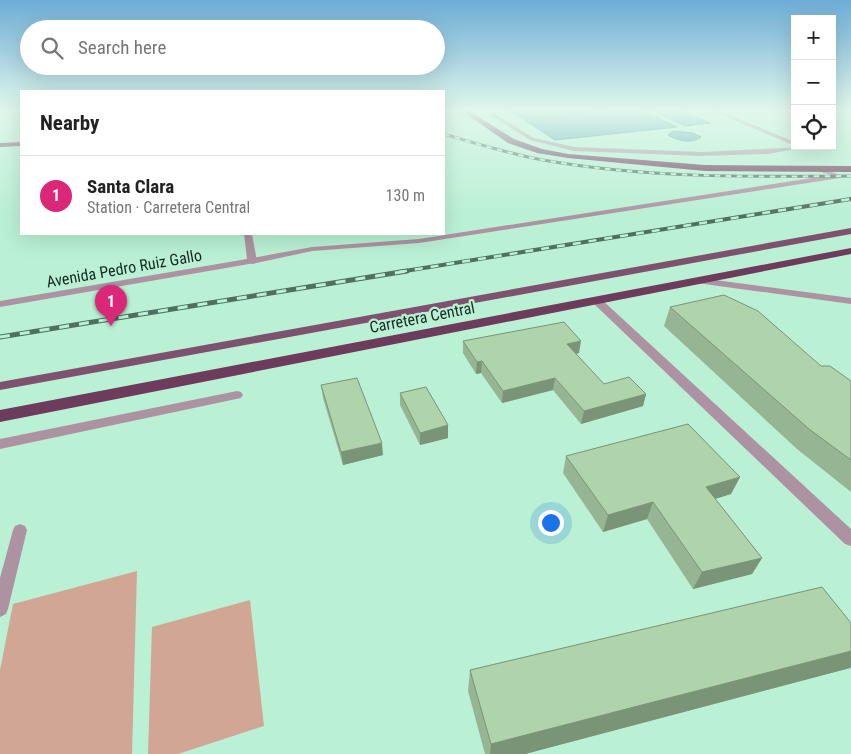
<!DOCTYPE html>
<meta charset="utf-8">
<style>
:root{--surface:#fff;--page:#f2f2f2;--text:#222;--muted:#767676;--line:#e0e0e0;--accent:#db2777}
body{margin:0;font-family:"Roboto Condensed",sans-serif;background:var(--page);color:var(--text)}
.controls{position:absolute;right:15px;top:15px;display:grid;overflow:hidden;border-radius:0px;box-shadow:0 5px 20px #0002}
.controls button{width:45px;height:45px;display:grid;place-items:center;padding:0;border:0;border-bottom:1px solid var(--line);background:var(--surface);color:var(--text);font:25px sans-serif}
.you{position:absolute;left:550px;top:522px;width:18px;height:18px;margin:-12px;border:4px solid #fff;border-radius:50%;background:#1a73e8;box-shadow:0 0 0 8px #1a73e833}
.badge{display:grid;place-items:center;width:32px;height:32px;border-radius:50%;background:var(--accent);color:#fff;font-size:16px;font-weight:700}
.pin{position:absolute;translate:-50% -41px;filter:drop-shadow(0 1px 2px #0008)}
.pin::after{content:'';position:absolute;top:26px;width:18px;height:15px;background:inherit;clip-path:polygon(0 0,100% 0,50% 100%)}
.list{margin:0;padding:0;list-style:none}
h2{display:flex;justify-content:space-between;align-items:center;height:65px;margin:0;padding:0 20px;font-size:21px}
h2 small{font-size:16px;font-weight:400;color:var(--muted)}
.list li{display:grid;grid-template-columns:32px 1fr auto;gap:15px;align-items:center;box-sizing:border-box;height:80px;padding:0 20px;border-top:1px solid var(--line)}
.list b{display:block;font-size:19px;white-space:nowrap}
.list p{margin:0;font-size:16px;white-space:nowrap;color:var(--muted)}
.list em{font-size:16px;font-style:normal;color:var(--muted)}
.icon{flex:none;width:28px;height:28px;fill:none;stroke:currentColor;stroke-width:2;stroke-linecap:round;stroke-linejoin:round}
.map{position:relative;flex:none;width:851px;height:754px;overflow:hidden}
.search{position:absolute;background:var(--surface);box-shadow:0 5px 20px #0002;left:20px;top:20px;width:425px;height:55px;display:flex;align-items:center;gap:12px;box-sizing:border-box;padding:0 18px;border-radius:28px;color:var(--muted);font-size:19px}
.panel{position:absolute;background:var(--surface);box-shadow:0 5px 20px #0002;left:20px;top:90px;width:425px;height:145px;border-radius:0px}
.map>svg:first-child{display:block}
.green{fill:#d1a695}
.water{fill:#56a0b9;stroke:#427d8b}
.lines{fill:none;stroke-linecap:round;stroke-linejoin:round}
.lane{fill:#ad93a2;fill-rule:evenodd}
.street{fill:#ad93a2;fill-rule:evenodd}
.primary{fill:#7e526e;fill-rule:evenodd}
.highway{fill:#6d3b5b;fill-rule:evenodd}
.rail-far2-casing{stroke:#4f6f5f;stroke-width:3}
.rail-far1-casing{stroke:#4f6f5f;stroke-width:4}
.rail-casing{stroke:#4f6f5f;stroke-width:5}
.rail-far2{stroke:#baf0d4;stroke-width:2;stroke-dasharray:5.5;stroke-linecap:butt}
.rail-far1{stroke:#baf0d4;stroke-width:2.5;stroke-dasharray:8;stroke-linecap:butt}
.rail{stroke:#baf0d4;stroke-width:3;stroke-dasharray:10;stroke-linecap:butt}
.wall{fill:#96b593}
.shaded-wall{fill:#7a9478}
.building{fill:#afd3ab;stroke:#7a9478}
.labels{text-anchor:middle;stroke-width:4.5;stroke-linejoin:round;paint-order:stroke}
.street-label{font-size:16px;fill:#152a20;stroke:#baf0d4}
</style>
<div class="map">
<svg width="851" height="754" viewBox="0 0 851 754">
<rect width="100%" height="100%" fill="#baf0d4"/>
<!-- green -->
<g class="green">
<path d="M137 571 132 754H0V670L13 604Z"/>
<path d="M250 600 264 726 178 754H148L152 627Z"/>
</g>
<!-- water -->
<g class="water">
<path d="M510 111H596L521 118Z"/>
<path d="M610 111H643L677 127 555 140 523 119Z"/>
<path d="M653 111H682L710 123 685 126Z"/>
<path d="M673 131 693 133 701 137C693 144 677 141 668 135Z"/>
</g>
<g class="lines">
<!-- lane -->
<g class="lane">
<path d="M484 111H490L534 138 574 147 702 152 806 147 768 154 702 156 574 151 530 140Z"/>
<path d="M713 111H719L795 142V146Z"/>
<path d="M820 168 843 176 840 178 419 243 312 251 252 264 248 261 252 258 312 247 419 239 831 175 818 171 817 170Z"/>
<path d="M700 278 851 298V304L697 283V279Z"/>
<path d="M237 391 241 392 243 395 241 398 0 449V439Z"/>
<path d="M20 524 25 526 27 530 8 609 6 614 0 617V578L13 530 15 526Z"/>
</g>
<!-- street -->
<g class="street">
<path d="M244 234H252L257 261 255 263 0 307V301L247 259Z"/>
<path d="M597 298 601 299 851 529V546L845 544 593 303V299Z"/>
</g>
<!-- primary -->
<path class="primary" d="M851 228V234L0 390V382Z"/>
<!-- highway -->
<g class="highway">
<path d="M462 111H469L514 139 542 149 568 154 705 165 851 166V172L705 171 568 158 537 153 508 143Z"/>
<path d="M21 142V146L0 147V143Z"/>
<path d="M851 248V254L0 422V410Z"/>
</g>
<!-- rail-far2 casing -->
<g class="rail-far2-casing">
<path id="rail-far2" d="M444 134C477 144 510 154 543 160 645 178 748 177 851 176"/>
</g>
<!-- rail-far1 casing -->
<g class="rail-far1-casing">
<path id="rail-far1" d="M399 272 851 199"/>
</g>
<!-- rail casing -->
<g class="rail-casing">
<path id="rail" d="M0 337 407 271"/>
</g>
<!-- rail-far2 -->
<use href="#rail-far2" class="rail-far2"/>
<!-- rail-far1 -->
<use href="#rail-far1" class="rail-far1"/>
<!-- rail -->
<use href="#rail" class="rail"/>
</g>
<!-- wall -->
<g class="wall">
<path d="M670 307 821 366 851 381V492L797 449 664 326Z"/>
<path d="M463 341 579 353 576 354 604 384 646 394 643 406 581 424 553 390 502 403 481 373 476 374 463 353Z"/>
<path d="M321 385 383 455 343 465 323 398Z"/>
<path d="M400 393 448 438 420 445 400 405Z"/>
<path d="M566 456 740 477 731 494 715 499 762 558 752 574 693 589 647 519 603 532 563 473Z"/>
<path d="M850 668 525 754H485L468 691 470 670Z"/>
</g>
<!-- shaded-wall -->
<g class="shaded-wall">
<path d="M581 341 579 353 564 356 567 344Z"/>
<path d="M482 361 481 373 476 374 477 362Z"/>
<path d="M555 378 553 390 502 403 503 391Z"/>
<path d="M646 394 643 406 581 424 584 411Z"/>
<path d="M448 425V438L420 445V433Z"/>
<path d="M382 443 383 455 343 465 341 452Z"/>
<path d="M740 477 731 494 698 504 706 487Z"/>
<path d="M653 502 647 519 603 532 608 515Z"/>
<path d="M762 558 752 574 693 589 702 572Z"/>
<path d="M851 651V667L850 668 525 754H490L491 744Z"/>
</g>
<!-- building -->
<g class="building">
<path d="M724 295 758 311 821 366H830L851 381V460L809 429 670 307Z"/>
<path d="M564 322 581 341 567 344 604 384 629 377 646 394 584 411 555 378 503 391 482 361 477 362 463 341Z"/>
<path d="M357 378 382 443 341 452 321 385Z"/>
<path d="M426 387 448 425 420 433 400 393Z"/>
<path d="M688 424 740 477 706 487 762 558 702 572 653 502 608 515 566 456Z"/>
<path d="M822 587 851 623V651L491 744 470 670Z"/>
</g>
<!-- sky -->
<linearGradient id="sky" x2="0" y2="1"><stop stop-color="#6dacd5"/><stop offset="0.51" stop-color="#e0f8ec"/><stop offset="1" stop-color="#e0f8ec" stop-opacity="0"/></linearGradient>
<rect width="851" height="216" fill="url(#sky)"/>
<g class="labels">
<!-- street labels -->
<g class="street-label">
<text transform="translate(124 268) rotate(-10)" y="6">Avenida Pedro Ruiz Gallo</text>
<text transform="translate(422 317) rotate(-11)" y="6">Carretera Central</text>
</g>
</g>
</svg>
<div class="controls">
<button>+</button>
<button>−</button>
<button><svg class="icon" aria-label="locate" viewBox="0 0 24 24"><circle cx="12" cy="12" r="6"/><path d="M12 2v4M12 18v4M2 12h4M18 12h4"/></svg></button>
</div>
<div class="you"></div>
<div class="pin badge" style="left:111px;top:326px">1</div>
<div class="search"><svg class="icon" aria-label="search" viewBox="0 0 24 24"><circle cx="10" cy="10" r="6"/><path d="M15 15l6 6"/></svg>Search here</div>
<section class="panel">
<h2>Nearby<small></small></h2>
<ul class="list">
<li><span class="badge">1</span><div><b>Santa Clara</b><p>Station · Carretera Central</p></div><em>130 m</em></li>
</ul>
</section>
</div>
